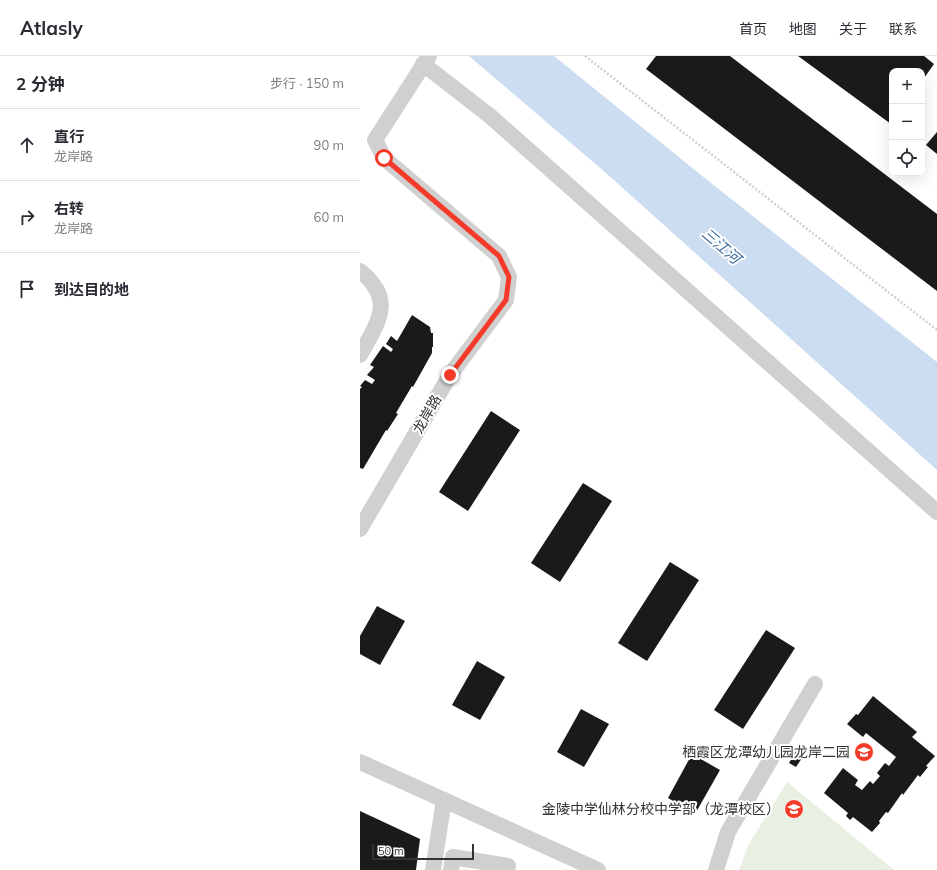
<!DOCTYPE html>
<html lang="zh">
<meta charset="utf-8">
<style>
:root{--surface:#fff;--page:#f7f7f7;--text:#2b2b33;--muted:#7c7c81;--line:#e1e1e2}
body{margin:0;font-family:Mulish,"Noto Sans SC",sans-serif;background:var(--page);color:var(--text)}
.controls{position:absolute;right:12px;top:12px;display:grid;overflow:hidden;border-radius:8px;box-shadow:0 4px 16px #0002}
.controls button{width:36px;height:36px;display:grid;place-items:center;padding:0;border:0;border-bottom:1px solid var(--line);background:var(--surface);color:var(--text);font:20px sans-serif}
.scale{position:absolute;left:12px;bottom:10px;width:102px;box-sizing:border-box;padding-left:4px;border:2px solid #333;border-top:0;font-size:11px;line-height:14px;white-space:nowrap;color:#333;-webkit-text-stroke:3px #fff;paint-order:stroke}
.stop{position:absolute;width:12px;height:12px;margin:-9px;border:3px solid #f53a2a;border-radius:50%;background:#fff}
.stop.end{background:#f53a2a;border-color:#fff;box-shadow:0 1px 4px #0008}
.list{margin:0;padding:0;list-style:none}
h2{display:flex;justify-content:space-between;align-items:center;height:52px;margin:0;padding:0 16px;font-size:17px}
h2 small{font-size:13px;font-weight:400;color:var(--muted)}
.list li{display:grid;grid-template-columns:26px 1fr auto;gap:12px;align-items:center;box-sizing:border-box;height:72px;padding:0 16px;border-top:1px solid var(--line)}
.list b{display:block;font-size:15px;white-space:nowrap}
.list p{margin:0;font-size:13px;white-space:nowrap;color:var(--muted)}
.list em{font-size:13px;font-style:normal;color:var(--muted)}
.icon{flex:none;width:22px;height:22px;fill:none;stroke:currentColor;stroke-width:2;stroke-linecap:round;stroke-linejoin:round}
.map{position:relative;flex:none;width:577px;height:814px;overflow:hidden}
header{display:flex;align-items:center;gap:24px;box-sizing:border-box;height:56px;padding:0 20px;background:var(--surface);border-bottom:1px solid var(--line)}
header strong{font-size:19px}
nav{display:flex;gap:22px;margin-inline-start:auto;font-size:14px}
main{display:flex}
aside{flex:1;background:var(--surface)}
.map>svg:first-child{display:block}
.green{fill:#e7f0e1}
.water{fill:#ccddf1}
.building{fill:#1a1a1a}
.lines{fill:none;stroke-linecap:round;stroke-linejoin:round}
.path{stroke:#d0d0d0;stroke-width:2.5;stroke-dasharray:2 2;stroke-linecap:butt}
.minor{stroke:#d0d0d0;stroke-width:16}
.route{stroke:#f53a2a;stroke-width:5}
.labels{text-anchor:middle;stroke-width:4;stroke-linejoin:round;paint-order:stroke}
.street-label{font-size:14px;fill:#333;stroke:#fff}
.poi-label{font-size:14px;fill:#333;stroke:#fff;text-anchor:end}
.water-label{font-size:15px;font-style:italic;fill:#37679e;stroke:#fff}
</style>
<header>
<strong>Atlasly</strong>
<nav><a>首页</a><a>地图</a><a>关于</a><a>联系</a></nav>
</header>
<main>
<aside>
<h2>2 分钟<small>步行 · 150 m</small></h2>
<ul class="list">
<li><svg class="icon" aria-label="ahead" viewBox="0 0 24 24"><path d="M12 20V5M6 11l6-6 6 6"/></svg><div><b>直行</b><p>龙岸路</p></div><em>90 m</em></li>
<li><svg class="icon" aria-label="right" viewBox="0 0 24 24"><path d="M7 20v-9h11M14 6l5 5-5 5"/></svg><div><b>右转</b><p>龙岸路</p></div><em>60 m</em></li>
<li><svg class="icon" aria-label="arrive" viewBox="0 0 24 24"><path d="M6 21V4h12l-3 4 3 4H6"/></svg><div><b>到达目的地</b></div></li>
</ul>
</aside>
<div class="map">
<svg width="577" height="814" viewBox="0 0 577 814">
<rect width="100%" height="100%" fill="#fff"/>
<!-- green -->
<path class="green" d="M427 726 534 814H379L389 788Z"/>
<!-- water -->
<path class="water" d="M109 0H194L336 115 577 306V414L246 117Z"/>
<!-- building -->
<g class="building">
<path d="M296 0H370L577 158V235L286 13Z"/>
<path d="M438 0H564L574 8 562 25V15H532V66L531 68Z"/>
<path d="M577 76V98L566 89Z"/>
<path d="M52 259 70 271 71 277H73V291H72V297L53 331 52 330 36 357 38 358 27 375 26 374 3 413 0 412V333L2 331 0 330 5 324 12 328 15 324 7 319 14 311 10 309 23 290 31 296 33 293 26 288 31 280 37 285Z"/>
<path d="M131 355 160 374 108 455 79 436Z"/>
<path d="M223 427 252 445 200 526 171 507Z"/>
<path d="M310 506 339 524 287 605 258 587Z"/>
<path d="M17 550 45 565 20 609 0 598V580Z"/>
<path d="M406 574 435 592 383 673 354 654Z"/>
<path d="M117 605 145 621 120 664 92 649Z"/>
<path d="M513 640 557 676 552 681 575 700 566 710 568 711 560 721 558 719 543 739 542 737 528 757 526 756 519 765 520 767 512 776 493 761 490 764 486 760 488 757 464 737 483 712 498 724 495 729 502 734 510 725 513 728 520 720 517 717 525 707 529 710 536 701 506 677 503 681 487 668 496 658 498 659Z"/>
<path d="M221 653 249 668 224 711 197 696Z"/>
<path d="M440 688 448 693 436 711 429 707Z"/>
<path d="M332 698 360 714 335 758 308 742Z"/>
<path d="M0 755 60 783 56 814H0Z"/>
</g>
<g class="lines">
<!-- path -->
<path class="path" d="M225 0 577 274"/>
<!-- minor -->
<g class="minor">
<path d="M63 8 130 60 577 456"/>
<path d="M0 215C36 244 18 266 0 299"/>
<path d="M0 473 90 319 146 244 149 221 139 200 24 102 15 84 69 0"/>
<path d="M0 706 238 814"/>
<path d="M73 814 84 744"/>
<path d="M91 814 93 801 148 810"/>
<path d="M356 814 368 776 455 628"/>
</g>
</g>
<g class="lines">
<!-- route -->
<path class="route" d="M24 102 139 200 149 221 146 244 90 319"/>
</g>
<!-- icons -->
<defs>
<g id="school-disc" transform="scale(1)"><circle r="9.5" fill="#f53a2a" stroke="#fff"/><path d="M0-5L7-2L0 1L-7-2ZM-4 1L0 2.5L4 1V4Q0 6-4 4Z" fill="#fff"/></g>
</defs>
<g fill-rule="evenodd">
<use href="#school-disc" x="504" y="696"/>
<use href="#school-disc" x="434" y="753"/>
</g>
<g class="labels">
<!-- street labels -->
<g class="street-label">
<text transform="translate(67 358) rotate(-60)" y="5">龙岸路</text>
</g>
<!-- poi labels -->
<g class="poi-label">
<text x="490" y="701">栖霞区龙潭幼儿园龙岸二园</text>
<text x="420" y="758">金陵中学仙林分校中学部（龙潭校区）</text>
</g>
<!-- water labels -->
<g class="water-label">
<text transform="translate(361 190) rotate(41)" y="5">三江河</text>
</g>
</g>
</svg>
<div class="controls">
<button>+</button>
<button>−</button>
<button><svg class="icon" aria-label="locate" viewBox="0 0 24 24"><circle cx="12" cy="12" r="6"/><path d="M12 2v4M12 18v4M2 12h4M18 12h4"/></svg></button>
</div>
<div class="scale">50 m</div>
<div class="stop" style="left:24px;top:102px"></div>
<div class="stop end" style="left:90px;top:319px"></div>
</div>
</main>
